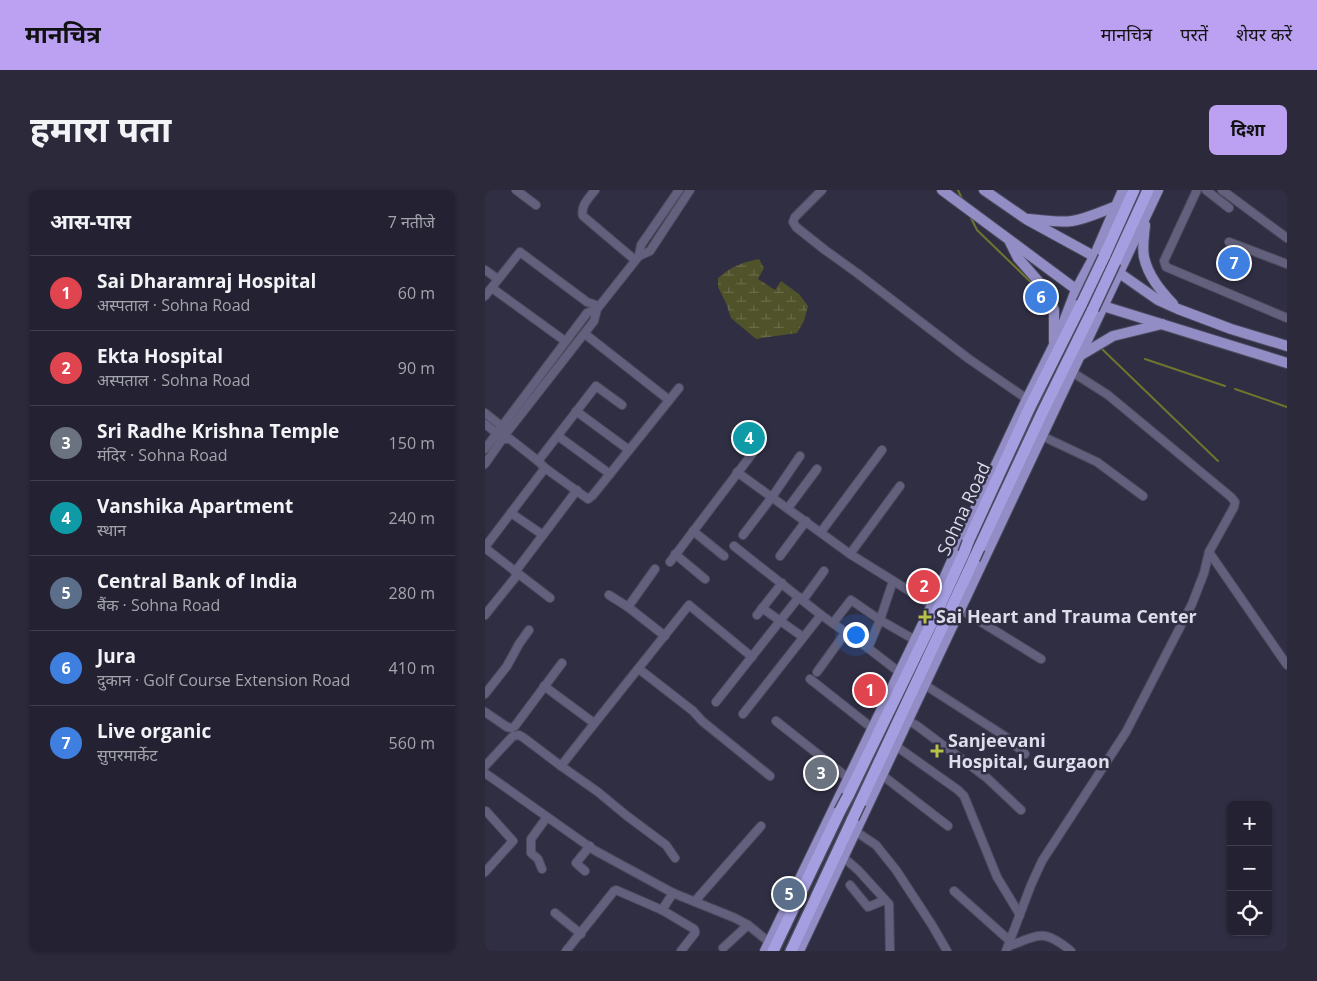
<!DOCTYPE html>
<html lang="hi">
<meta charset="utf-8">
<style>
:root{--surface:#242232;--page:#2c2a3a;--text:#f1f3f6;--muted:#a3a4ac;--line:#413f4d;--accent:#bca0f2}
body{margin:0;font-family:"Open Sans","Noto Sans Devanagari",sans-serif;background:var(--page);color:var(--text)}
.controls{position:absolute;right:15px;bottom:15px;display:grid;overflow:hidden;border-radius:8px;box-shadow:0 1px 4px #0004}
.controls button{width:45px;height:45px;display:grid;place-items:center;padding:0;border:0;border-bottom:1px solid var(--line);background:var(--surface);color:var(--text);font:25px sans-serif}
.you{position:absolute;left:370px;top:444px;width:18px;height:18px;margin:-12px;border:4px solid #fff;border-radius:50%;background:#1a73e8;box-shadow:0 0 0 8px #1a73e833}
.badge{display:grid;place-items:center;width:32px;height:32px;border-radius:50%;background:var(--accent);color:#fff;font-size:16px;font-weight:700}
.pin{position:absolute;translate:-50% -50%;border:2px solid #fff;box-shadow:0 1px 5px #0006}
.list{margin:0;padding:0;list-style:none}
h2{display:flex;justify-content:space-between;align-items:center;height:65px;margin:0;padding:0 20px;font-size:21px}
h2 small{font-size:16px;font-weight:400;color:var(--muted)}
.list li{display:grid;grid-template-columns:32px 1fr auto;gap:15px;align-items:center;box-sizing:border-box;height:75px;padding:0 20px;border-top:1px solid var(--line)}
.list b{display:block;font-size:19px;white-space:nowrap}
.list p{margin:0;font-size:16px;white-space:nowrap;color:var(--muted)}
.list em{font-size:16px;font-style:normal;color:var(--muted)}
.icon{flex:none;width:28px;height:28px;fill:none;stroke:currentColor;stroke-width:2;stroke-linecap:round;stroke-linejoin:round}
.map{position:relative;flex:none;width:802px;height:761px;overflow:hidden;border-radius:8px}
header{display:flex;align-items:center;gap:30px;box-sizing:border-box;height:70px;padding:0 25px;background:var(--accent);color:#111}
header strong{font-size:24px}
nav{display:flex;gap:28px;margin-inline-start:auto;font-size:18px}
.intro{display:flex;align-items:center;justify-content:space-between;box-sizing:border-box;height:120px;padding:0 30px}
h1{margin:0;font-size:35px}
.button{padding:12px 22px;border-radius:8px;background:var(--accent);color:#111;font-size:18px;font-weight:700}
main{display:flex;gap:30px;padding:0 30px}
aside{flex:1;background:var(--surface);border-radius:8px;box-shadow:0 1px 4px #0004}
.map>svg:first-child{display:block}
.wetland{fill:url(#wetland-marsh)}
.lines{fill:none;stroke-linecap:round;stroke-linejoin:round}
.stream{stroke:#70752d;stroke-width:2}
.minor-casing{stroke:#4c4a5e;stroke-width:10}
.major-casing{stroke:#4c4a5e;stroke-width:12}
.highway-casing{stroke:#4c4a5e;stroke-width:14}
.minor{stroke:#62607c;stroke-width:8}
.major{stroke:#928ec5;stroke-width:10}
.highway{stroke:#a59fe2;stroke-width:11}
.highway-bridge-casing{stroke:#4c4a5e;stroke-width:14;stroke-linecap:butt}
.highway-bridge{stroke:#a59fe2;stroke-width:11}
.poi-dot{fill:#b8c147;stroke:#302e43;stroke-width:2}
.labels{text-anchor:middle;stroke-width:5;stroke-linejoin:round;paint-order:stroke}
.street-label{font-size:18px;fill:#ddddeb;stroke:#302e43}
.poi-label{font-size:18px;font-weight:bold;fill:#ddddeb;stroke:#302e43;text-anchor:start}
</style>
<header>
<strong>मानचित्र</strong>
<nav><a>मानचित्र</a><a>परतें</a><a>शेयर करें</a></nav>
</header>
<div class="intro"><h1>हमारा पता</h1><a class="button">दिशा</a></div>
<main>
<aside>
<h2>आस-पास<small>7 नतीजे</small></h2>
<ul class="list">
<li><span class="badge" style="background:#e0444e">1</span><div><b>Sai Dharamraj Hospital</b><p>अस्पताल · Sohna Road</p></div><em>60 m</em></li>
<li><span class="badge" style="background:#e0444e">2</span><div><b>Ekta Hospital</b><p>अस्पताल · Sohna Road</p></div><em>90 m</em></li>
<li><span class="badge" style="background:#6b7280">3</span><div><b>Sri Radhe Krishna Temple</b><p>मंदिर · Sohna Road</p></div><em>150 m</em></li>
<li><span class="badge" style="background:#0f9aa8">4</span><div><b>Vanshika Apartment</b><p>स्थान</p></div><em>240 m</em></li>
<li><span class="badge" style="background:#5c6f8a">5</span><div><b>Central Bank of India</b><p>बैंक · Sohna Road</p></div><em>280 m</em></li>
<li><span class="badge" style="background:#3f7fe0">6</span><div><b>Jura</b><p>दुकान · Golf Course Extension Road</p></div><em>410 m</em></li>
<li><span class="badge" style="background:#3f7fe0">7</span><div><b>Live organic</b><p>सुपरमार्केट</p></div><em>560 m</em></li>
</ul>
</aside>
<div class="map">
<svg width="802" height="761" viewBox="0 0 802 761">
<defs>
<pattern id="wetland-marsh" width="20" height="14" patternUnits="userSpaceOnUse" patternTransform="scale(1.25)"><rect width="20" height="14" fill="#50532a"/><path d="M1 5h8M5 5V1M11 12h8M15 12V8" fill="none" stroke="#696b49"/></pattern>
</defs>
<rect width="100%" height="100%" fill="#302e43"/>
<!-- wetland -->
<path class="wetland" d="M274 69 279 78 273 89 290 100 296 91 314 104 323 116 319 131 312 143 271 149 246 128 241 113 233 97V88C247 76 256 73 274 69Z"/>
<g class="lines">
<!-- stream -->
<g class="stream">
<path d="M473 0 477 9"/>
<path d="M485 26 492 40 555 101"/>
<path d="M616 158 733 271"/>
<path d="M660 169 740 196"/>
<path d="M750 199 802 217"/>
</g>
<!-- minor casing -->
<g class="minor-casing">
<g id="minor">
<path d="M31 0 51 15"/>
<path d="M110 0C104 8 95 16 98 26L150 70"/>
<path d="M337 0 310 27 308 32 311 37 340 60 372 83 484 169 542 209"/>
<path d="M712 0 679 71 681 77 802 128"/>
<path d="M721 0 744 18"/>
<path d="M737 0 802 48"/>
<path d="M744 52 802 74"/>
<path d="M154 66 165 61 205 0"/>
<path d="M0 80 13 89"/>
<path d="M7 98 80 151"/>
<path d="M0 106 35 62 102 112 114 116"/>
<path d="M100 144 184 210"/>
<path d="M91 221 144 260"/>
<path d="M0 223 20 239"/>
<path d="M0 234 19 249H25L53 271 60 278 103 309 108 305 194 198"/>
<path d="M73 246 125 284"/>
<path d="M557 246 612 272 658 306"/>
<path d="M0 259 102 123 112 119"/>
<path d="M53 271 111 196 137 215"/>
<path d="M0 274 23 241 109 131 112 119 154 66 156 55 194 0"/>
<path d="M252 282 365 364 447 415"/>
<path d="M303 318 332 279"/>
<path d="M26 323 58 345"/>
<path d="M208 341 239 366"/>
<path d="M336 342 397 260"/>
<path d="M258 345 287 307 315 266"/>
<path d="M249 356 336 425 383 458 414 482"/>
<path d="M0 357 60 278"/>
<path d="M0 358 65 408"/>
<path d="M724 362 802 475"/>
<path d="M190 364 220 389"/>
<path d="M365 364 415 296"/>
<path d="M295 366 321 331"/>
<path d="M185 372 273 256"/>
<path d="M170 379 143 417 180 446"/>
<path d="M30 382 92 300"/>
<path d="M124 405 143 417"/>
<path d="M318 410 339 381"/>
<path d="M277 418 318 447"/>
<path d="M475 419 556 469"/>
<path d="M0 425 33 384"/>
<path d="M272 425 297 393"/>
<path d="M348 433 366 410 395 430 430 450"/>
<path d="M383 458 395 430 408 391"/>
<path d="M154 479 208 521 217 531 285 586"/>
<path d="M332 482 361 442"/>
<path d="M325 489 387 538"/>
<path d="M440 495 521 547 540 564"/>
<path d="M59 496 109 533"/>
<path d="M0 504 22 476 34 454 44 440"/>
<path d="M231 512 314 407"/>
<path d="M0 522 22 537 27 538 30 536 77 473"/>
<path d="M258 524 336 425"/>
<path d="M291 531 363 588"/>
<path d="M423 531 431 535 502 588 536 620"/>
<path d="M411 556 473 600 479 606 512 687 535 725"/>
<path d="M0 576 28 546 34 545 39 548 76 576 113 602 142 626 181 655 190 668"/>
<path d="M76 576C118 522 161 469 204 415L267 467"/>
<path d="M0 583 109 660 188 703 250 728 263 735 284 752"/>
<path d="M397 585 463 636"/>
<path d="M0 621H1L28 651 0 682"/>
<path d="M370 641 391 655 411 680 447 735 462 761"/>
<path d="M358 667 373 680 404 714 405 761"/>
<path d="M57 679 53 669 46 663V649L62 627"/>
<path d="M100 681 91 673 105 656"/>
<path d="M365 695 383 717 400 710"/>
<path d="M469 701 525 751"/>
<path d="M210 711 276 636"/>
<path d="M177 720 188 703"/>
<path d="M70 723 96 744"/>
<path d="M524 756C555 745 558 738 586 761"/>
<path d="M238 758 263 735"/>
<path d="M81 761 129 701 131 700 177 720 209 739 210 741V743L196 761"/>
<path d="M521 761 546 695 557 671 641 542 707 414 719 383 724 362 749 317 750 312 746 307 623 205 587 182"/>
</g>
</g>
<!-- major casing -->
<g class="major-casing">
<g id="major">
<path d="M457 0 596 103"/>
<path d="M499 0 541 29 614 69"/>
<path d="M544 29C558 30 573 33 587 31 602 29 617 21 632 16"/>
<path d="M660 35C659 46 657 57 659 67 663 86 676 101 688 114"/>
<path d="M525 52 533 68 561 100 569 120V151"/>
<path d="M630 80 673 110 693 119 746 139 802 156"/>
<path d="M613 112 618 116 802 173"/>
<path d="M596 165 628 146 677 134"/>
<path d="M280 761 447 415 492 315 542 209 573 147 591 100 609 67 638 0"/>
<path d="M314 761 673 0"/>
</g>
</g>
<!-- highway casing -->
<g class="highway-casing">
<g id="highway">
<path d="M619 67 649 0"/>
<path d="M630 72 663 0"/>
<path d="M483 352 545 217 597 113"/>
<path d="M494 358 557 223 608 119"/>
<path d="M363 606 451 424 479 363"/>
<path d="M375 613 489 369"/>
<path d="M288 761 355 621"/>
<path d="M306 761 368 628"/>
</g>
</g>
<!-- minor -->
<use href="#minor" class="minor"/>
<!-- major -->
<use href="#major" class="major"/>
<!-- highway -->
<use href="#highway" class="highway"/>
<!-- highway-bridge casing -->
<g class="highway-bridge-casing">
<g id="highway-bridge">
<path d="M597 113 619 67"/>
<path d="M608 119 630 72"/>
<path d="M479 363 483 352"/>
<path d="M489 369 494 358"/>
<path d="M355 621 363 606"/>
<path d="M368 628 375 613"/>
</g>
</g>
<!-- highway-bridge -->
<use href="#highway-bridge" class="highway-bridge"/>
</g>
<!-- markers -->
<g class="poi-dot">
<path d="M437.5 419.5h5v5h5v5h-5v5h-5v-5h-5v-5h5z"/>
<path d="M449.5 553.5h5v5h5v5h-5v5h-5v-5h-5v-5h5z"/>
</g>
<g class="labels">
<!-- street labels -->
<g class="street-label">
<text transform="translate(479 319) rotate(-65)" y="6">Sohna Road</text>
</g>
<!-- poi labels -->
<g class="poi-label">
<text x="451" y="433">Sai Heart and Trauma Center</text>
<text x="463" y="557">Sanjeevani<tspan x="463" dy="21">Hospital, Gurgaon</tspan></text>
</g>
</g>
</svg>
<div class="controls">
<button>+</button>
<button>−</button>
<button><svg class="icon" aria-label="locate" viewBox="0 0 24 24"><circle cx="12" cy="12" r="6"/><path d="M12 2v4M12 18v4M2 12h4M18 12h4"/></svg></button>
</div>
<div class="you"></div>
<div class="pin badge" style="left:385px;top:500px;background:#e0444e">1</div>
<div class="pin badge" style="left:439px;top:396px;background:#e0444e">2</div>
<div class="pin badge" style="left:336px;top:583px;background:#6b7280">3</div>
<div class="pin badge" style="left:264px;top:248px;background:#0f9aa8">4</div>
<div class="pin badge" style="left:304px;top:704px;background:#5c6f8a">5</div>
<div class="pin badge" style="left:556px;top:107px;background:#3f7fe0">6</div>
<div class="pin badge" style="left:749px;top:73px;background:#3f7fe0">7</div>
</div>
</main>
